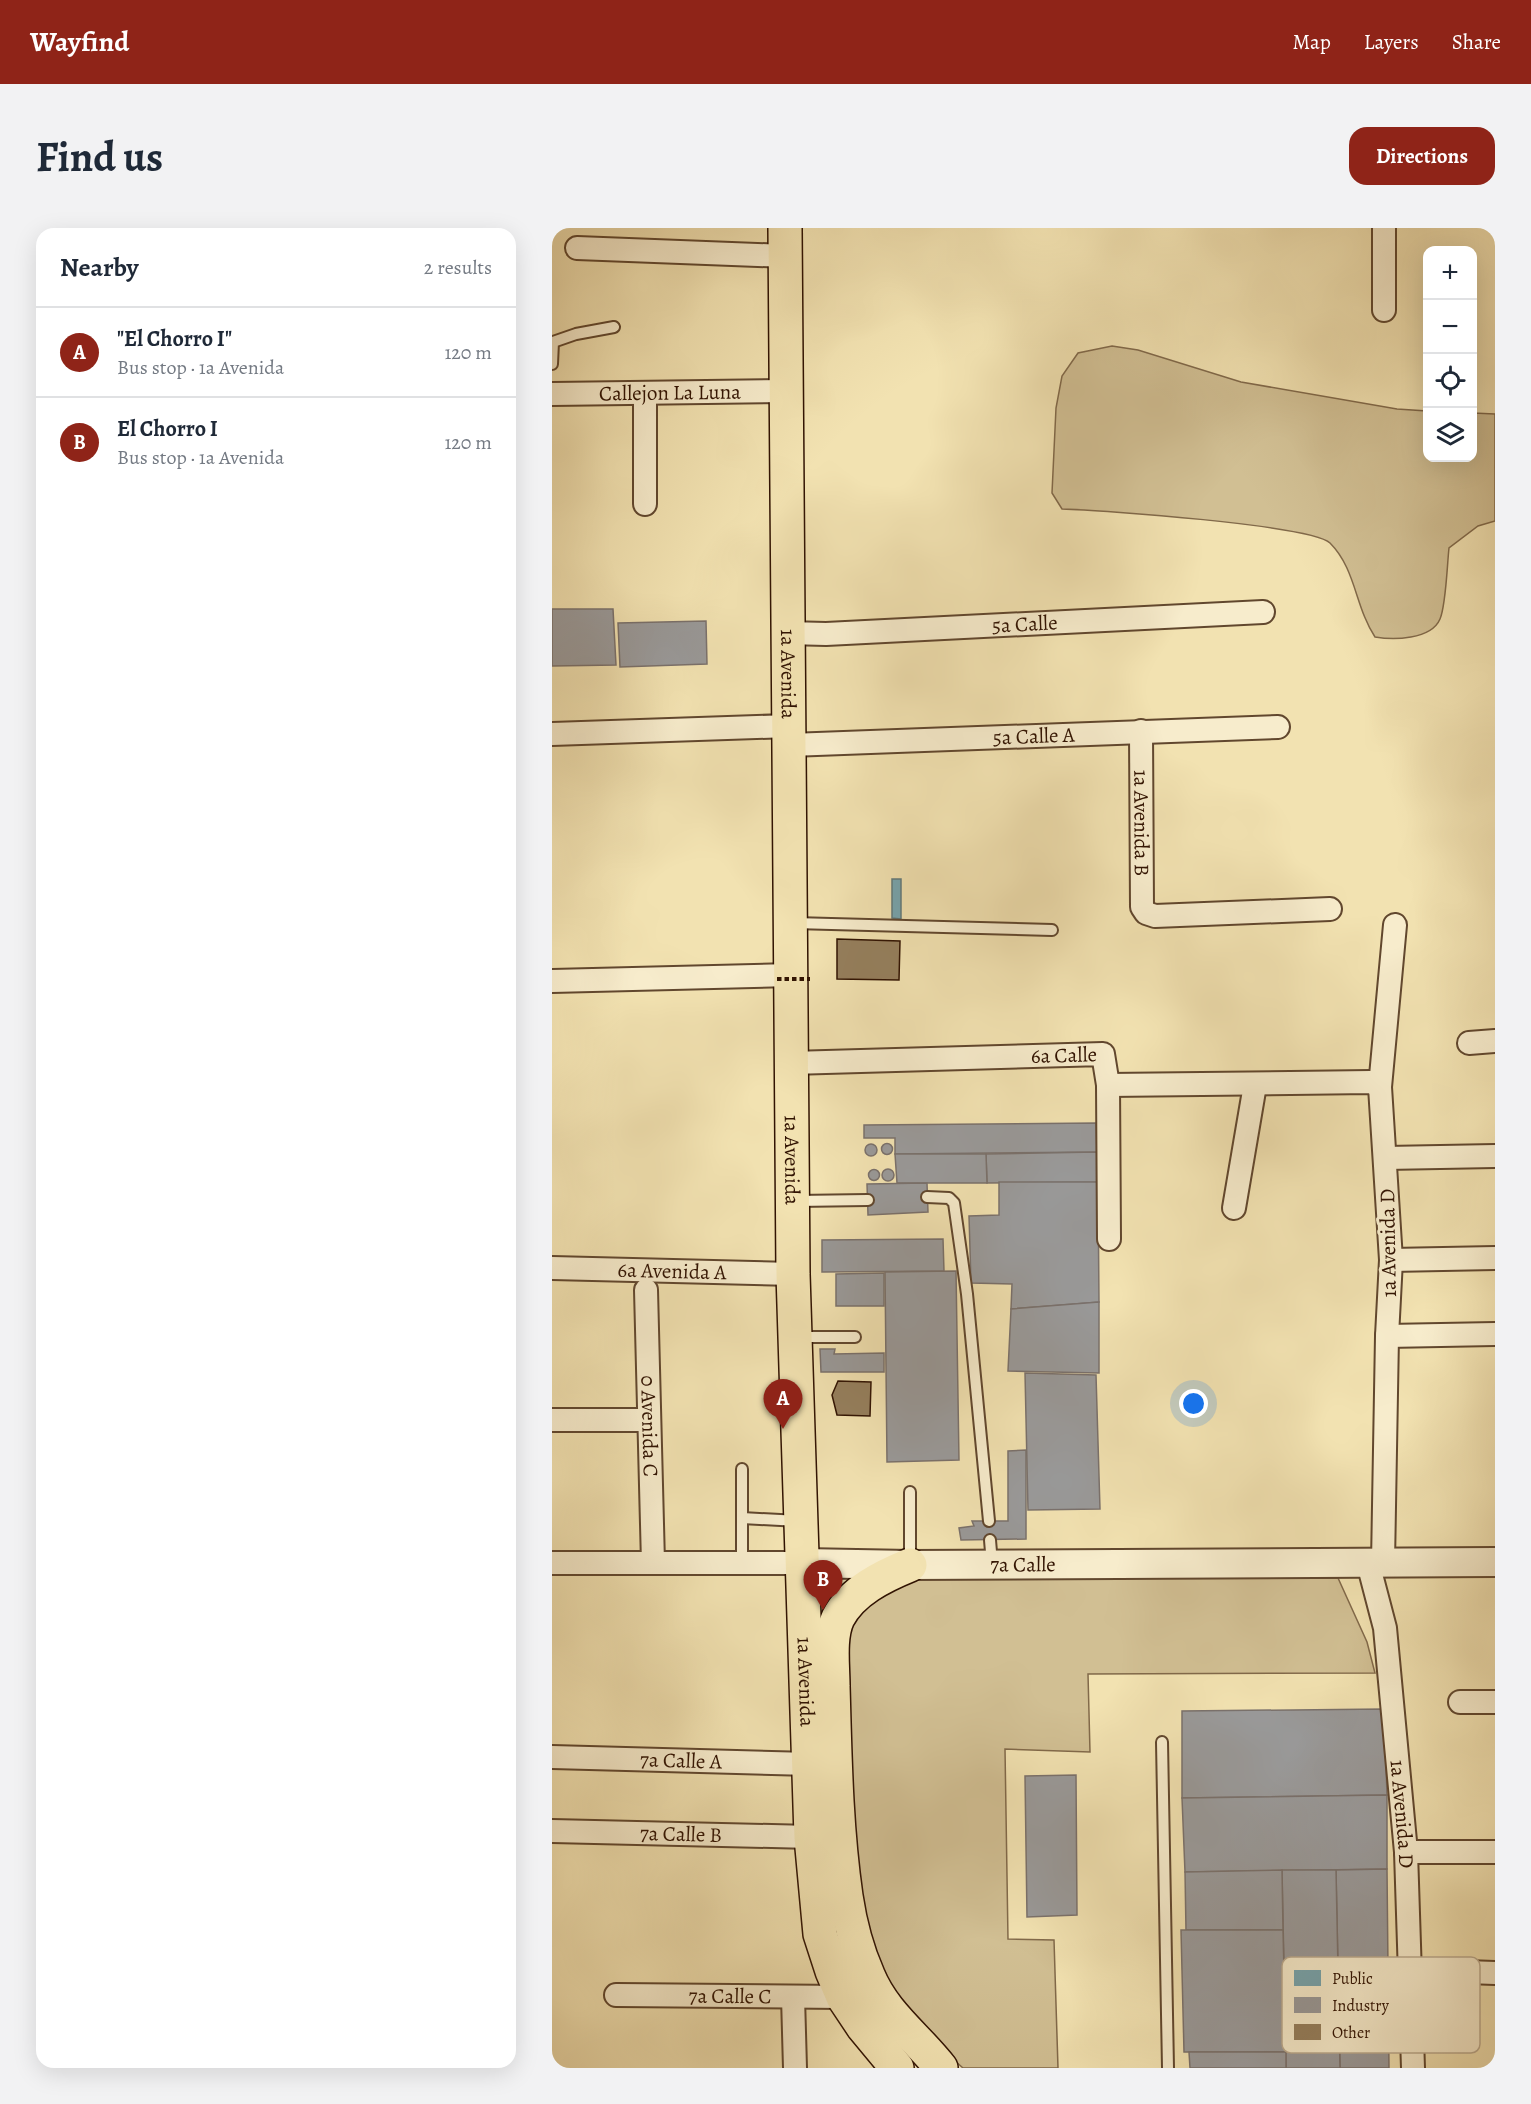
<!DOCTYPE html>
<meta charset="utf-8">
<style>
:root{--surface:#fff;--page:#f2f2f3;--text:#1f2937;--muted:#747a83;--line:#e0e1e3;--accent:#8f2418}
body{margin:0;font-family:Alegreya,serif;background:var(--page);color:var(--text)}
.controls{position:absolute;right:18px;top:18px;display:grid;overflow:hidden;border-radius:12px;box-shadow:0 6px 24px #0002}
.controls button{width:54px;height:54px;display:grid;place-items:center;padding:0;border:0;border-bottom:2px solid var(--line);background:var(--surface);color:var(--text);font:30px sans-serif}
.you{position:absolute;left:642px;top:1176px;width:21px;height:21px;margin:-15px;border:4px solid #fff;border-radius:50%;background:#1a73e8;box-shadow:0 0 0 9px #1a73e833}
.badge{display:grid;place-items:center;width:39px;height:39px;border-radius:50%;background:var(--accent);color:#fff;font-size:20px;font-weight:700}
.pin{position:absolute;translate:-50% -50px;filter:drop-shadow(0 2px 3px #0008)}
.pin::after{content:'';position:absolute;top:32px;width:21px;height:18px;background:inherit;clip-path:polygon(0 0,100% 0,50% 100%)}
.list{margin:0;padding:0;list-style:none}
h2{display:flex;justify-content:space-between;align-items:center;height:78px;margin:0;padding:0 24px;font-size:26px}
h2 small{font-size:20px;font-weight:400;color:var(--muted)}
.list li{display:grid;grid-template-columns:39px 1fr auto;gap:18px;align-items:center;box-sizing:border-box;height:90px;padding:0 24px;border-top:2px solid var(--line)}
.list b{display:block;font-size:22px;white-space:nowrap}
.list p{margin:0;font-size:20px;white-space:nowrap;color:var(--muted)}
.list em{font-size:20px;font-style:normal;color:var(--muted)}
.icon{flex:none;width:33px;height:33px;fill:none;stroke:currentColor;stroke-width:2;stroke-linecap:round;stroke-linejoin:round}
.map{position:relative;flex:none;width:943px;height:1840px;overflow:hidden;border-radius:18px}
header{display:flex;align-items:center;gap:36px;box-sizing:border-box;height:84px;padding:0 30px;background:var(--accent);color:#fff}
header strong{font-size:28px}
nav{display:flex;gap:33px;margin-inline-start:auto;font-size:21px}
.intro{display:flex;align-items:center;justify-content:space-between;box-sizing:border-box;height:144px;padding:0 36px}
h1{margin:0;font-size:42px}
.button{padding:15px 27px;border-radius:18px;background:var(--accent);color:#fff;font-size:21px;font-weight:700}
main{display:flex;gap:36px;padding:0 36px}
aside{flex:1;background:var(--surface);border-radius:18px;box-shadow:0 6px 24px #0002}
.map>svg:first-child{display:block}
.green{fill:#d1bf93;stroke:#81694a;stroke-width:1.5}
.public{fill:#76a5af;stroke:#61797b;stroke-width:1.5}
.industry{fill:#999;stroke:#7a716c;stroke-width:1.5}
.building{fill:#957f5d;stroke:#311302;stroke-width:1.5}
.lines{fill:none;stroke-linecap:round;stroke-linejoin:round}
.service-casing{stroke:#61472e;stroke-width:14}
.minor-casing{stroke:#61472e;stroke-width:26}
.tertiary-casing{stroke:#61472e;stroke-width:32}
.primary-casing{stroke:#311302;stroke-width:36}
.service{stroke:#f7eccc;stroke-width:10}
.minor{stroke:#f7eccc;stroke-width:22}
.tertiary{stroke:#f7eccc;stroke-width:28}
.primary{stroke:#f2e2b1;stroke-width:33}
.path-bridge{stroke:#311302;stroke-width:4;stroke-dasharray:4.5 3;stroke-linecap:butt}
.labels{text-anchor:middle;stroke-width:6;stroke-linejoin:round;paint-order:stroke}
.street-label{font-size:21px;fill:#311302;stroke:#f7eccc}
.key{fill:#f7eccc;stroke:#bcab8f;stroke-width:1.5}
.key-label{font-size:16px;fill:#311302}
</style>
<header>
<strong>Wayfind</strong>
<nav><a>Map</a><a>Layers</a><a>Share</a></nav>
</header>
<div class="intro"><h1>Find us</h1><a class="button">Directions</a></div>
<main>
<aside>
<h2>Nearby<small>2 results</small></h2>
<ul class="list">
<li><span class="badge">A</span><div><b>&quot;El Chorro I&quot;</b><p>Bus stop · 1a Avenida</p></div><em>120 m</em></li>
<li><span class="badge">B</span><div><b>El Chorro I</b><p>Bus stop · 1a Avenida</p></div><em>120 m</em></li>
</ul>
</aside>
<div class="map">
<svg width="943" height="1840" viewBox="0 0 943 1840">
<rect width="100%" height="100%" fill="#f2e2b1"/>
<filter id="stains"><feTurbulence type="fractalNoise" baseFrequency=".00333" numOctaves="4"/><feColorMatrix values="0 0 0 0 .2 0 0 0 0 .09 0 0 0 0 .02 0 0 0 .5 -.17"/></filter>
<radialGradient id="worn" r=".72"><stop offset=".6" stop-color="#630" stop-opacity="0"/><stop offset="1" stop-color="#630" stop-opacity=".3"/></radialGradient>
<!-- green -->
<g class="green">
<path d="M560 118 586 122 689 154 845 181 875 183 876 230H920L921 185 943 186V293L926 298 897 320C895 338 894 377 888 391 879 412 841 412 823 409 803 379 804 341 778 315 760 297 547 282 510 281L500 265 504 180 510 148 526 125Z"/>
<path d="M364 1347 786 1350 815 1414 823 1445 536 1446 538 1524 453 1521 456 1711 502 1712 506 1840H411C387 1819 355 1791 339 1764 278 1661 294 1515 294 1399L324 1366Z"/>
</g>
<!-- public -->
<path class="public" d="M340 651H349V691L340 690Z"/>
<!-- industry -->
<g class="industry">
<path d="M0 381H61L64 437 0 438Z"/>
<path d="M154 393 155 436 68 439 66 395Z"/>
<path d="M544 895 545 924 343 926V910H312V897Z"/>
<circle cx="335" cy="921" r="5.5"/>
<circle cx="319" cy="922" r="6"/>
<path d="M545 924 546 954 435 955 434 926Z"/>
<path d="M343 926H434L435 955H345Z"/>
<circle cx="336" cy="947" r="6"/>
<circle cx="322" cy="947" r="5.5"/>
<path d="M447 954H546L547 1074 459 1081 460 1056 419 1055 417 988 447 987Z"/>
<path d="M375 955 376 984 316 987 315 956Z"/>
<path d="M391 1011 392 1043 270 1044V1012Z"/>
<path d="M404 1043 407 1232 335 1234 333 1044Z"/>
<path d="M332 1045V1078H284V1046Z"/>
<path d="M547 1074V1145L456 1143 459 1081Z"/>
<path d="M268 1121H283L282 1126 332 1125V1144H269Z"/>
<path d="M473 1145 544 1147 548 1281 476 1282Z"/>
<path d="M474 1222V1311L409 1312 407 1300 422 1298 420 1293H456V1223Z"/>
<path d="M832 1481 835 1567 630 1570V1483Z"/>
<path d="M524 1547 525 1687 475 1689 473 1548Z"/>
<path d="M835 1567V1641L633 1644 630 1570Z"/>
<path d="M835 1641 837 1840H788L784 1642Z"/>
<path d="M730 1642H784L788 1840H734Z"/>
<path d="M730 1642 731 1702H634L633 1644Z"/>
<path d="M629 1702H731L734 1824H632Z"/>
<path d="M637 1824H734V1840H638Z"/>
</g>
<!-- building -->
<g class="building">
<path d="M285 711 348 713 347 752 285 751Z"/>
<path d="M286 1153 319 1154 318 1188 285 1187 280 1167Z"/>
</g>
<g class="lines">
<!-- service casing -->
<g class="service-casing">
<g id="service">
<path d="M0 136 1 114 24 106 62 99"/>
<path d="M242 695 500 702"/>
<path d="M375 969 397 970 402 975 415 1066 437 1293"/>
<path d="M244 973 316 972"/>
<path d="M247 1109H303"/>
<path d="M190 1290 247 1293"/>
<path d="M438 1312 440 1336"/>
<path d="M190 1334V1241"/>
<path d="M358 1335V1264"/>
<path d="M610 1514 616 1840"/>
</g>
</g>
<!-- minor casing -->
<g class="minor-casing">
<g id="minor">
<path d="M832 0V82"/>
<path d="M25 20 233 28"/>
<path id="s1" d="M0 166 236 163"/>
<path d="M93 276V165"/>
<path id="s2" d="M235 405 274 406 711 384"/>
<path id="s3" d="M589 503 590 679 594 685 603 688 778 681"/>
<path d="M0 506 236 498"/>
<path id="s4" d="M238 517 726 499"/>
<path d="M0 753 239 747"/>
<path d="M917 815 943 813"/>
<path id="s5" d="M239 835 551 826 556 857 557 1011"/>
<path d="M556 857 819 854 828 859"/>
<path d="M834 930 943 928"/>
<path d="M682 980 703 857"/>
<path d="M839 1032 943 1030"/>
<path id="s6" d="M0 1040 241 1046"/>
<path id="s7" d="M94 1062 101 1335"/>
<path d="M835 1108 943 1106"/>
<path d="M0 1192H96"/>
<path d="M0 1335H251"/>
<path id="s8" d="M816 1335 833 1400 854 1624 861 1840"/>
<path d="M831 1335 835 1108 839 1032 828 859 843 697"/>
<path d="M908 1474H943"/>
<path id="s9" d="M0 1529 258 1536"/>
<path id="s10" d="M0 1603 259 1609"/>
<path d="M854 1624H943"/>
<path d="M859 1742 943 1745"/>
<path id="s11" d="M64 1767 291 1769"/>
<path d="M241 1769 243 1840"/>
</g>
</g>
<!-- tertiary casing -->
<g class="tertiary-casing">
<g id="tertiary">
<path id="s12" d="M251 1335 358 1337 943 1334"/>
</g>
</g>
<!-- primary casing -->
<g class="primary-casing">
<g id="primary">
<path id="s13" d="M233 0 241 1046 259 1609 268 1706 280 1743 291 1769 311 1799 345 1840"/>
<path d="M358 1337C331 1348 300 1363 286 1390 277 1409 281 1438 281 1458 283 1528 284 1599 294 1668 298 1695 305 1722 316 1747 332 1786 364 1808 389 1840"/>
</g>
</g>
<!-- service -->
<use href="#service" class="service"/>
<!-- minor -->
<use href="#minor" class="minor"/>
<!-- tertiary -->
<use href="#tertiary" class="tertiary"/>
<!-- primary -->
<use href="#primary" class="primary"/>
<!-- path-bridge -->
<path class="path-bridge" d="M225 751H258"/>
</g>
<g class="labels">
<!-- street labels -->
<g class="street-label">
<text dy="7" stroke="none"><textPath href="#s1" startOffset="118">Callejon La Luna</textPath></text>
<text dy="7" stroke="none"><textPath href="#s2" startOffset="238">5a Calle</textPath></text>
<text dy="7" stroke="none"><textPath href="#s13" startOffset="446">1a Avenida</textPath></text>
<text dy="7" stroke="none"><textPath href="#s4" startOffset="244">5a Calle A</textPath></text>
<text dy="7" stroke="none"><textPath href="#s3" startOffset="92">1a Avenida B</textPath></text>
<text dy="7" stroke="none"><textPath href="#s5" startOffset="273">6a Calle</textPath></text>
<text dy="7" stroke="none"><textPath href="#s13" startOffset="932">1a Avenida</textPath></text>
<text transform="translate(836 1015) rotate(-91)" y="7">1a Avenida D</text>
<text dy="7" stroke="none"><textPath href="#s6" startOffset="120">6a Avenida A</textPath></text>
<text dy="7" stroke="none"><textPath href="#s7" startOffset="136">0 Avenida C</textPath></text>
<text dy="7" stroke="none"><textPath href="#s12" startOffset="220">7a Calle</textPath></text>
<text dy="7" stroke="none"><textPath href="#s13" startOffset="1454">1a Avenida</textPath></text>
<text dy="7" stroke="none"><textPath href="#s9" startOffset="129">7a Calle A</textPath></text>
<text dy="7" stroke="none"><textPath href="#s8" startOffset="254">1a Avenida D</textPath></text>
<text dy="7" stroke="none"><textPath href="#s10" startOffset="129">7a Calle B</textPath></text>
<text dy="7" stroke="none"><textPath href="#s11" startOffset="114">7a Calle C</textPath></text>
</g>
</g>
<!-- legend -->
<rect x="730" y="1729" width="198" height="96" rx="9" class="key"/>
<rect x="742" y="1742" width="27" height="16" fill="#76a5af"/>
<rect x="742" y="1769" width="27" height="16" fill="#999"/>
<rect x="742" y="1796" width="27" height="16" fill="#957f5d"/>
<g class="key-label">
<text x="780" y="1756">Public</text>
<text x="780" y="1783">Industry</text>
<text x="780" y="1810">Other</text>
</g>
<rect width="100%" height="100%" filter="url(#stains)"/>
<rect width="100%" height="100%" fill="url(#worn)"/>
</svg>
<div class="controls">
<button>+</button>
<button>−</button>
<button><svg class="icon" aria-label="locate" viewBox="0 0 24 24"><circle cx="12" cy="12" r="6"/><path d="M12 2v4M12 18v4M2 12h4M18 12h4"/></svg></button>
<button><svg class="icon" aria-label="layers" viewBox="0 0 24 24"><path d="M12 4l9 5-9 5-9-5zM3 14l9 5 9-5"/></svg></button>
</div>
<div class="you"></div>
<div class="pin badge" style="left:231px;top:1201px">A</div>
<div class="pin badge" style="left:271px;top:1382px">B</div>
</div>
</main>
